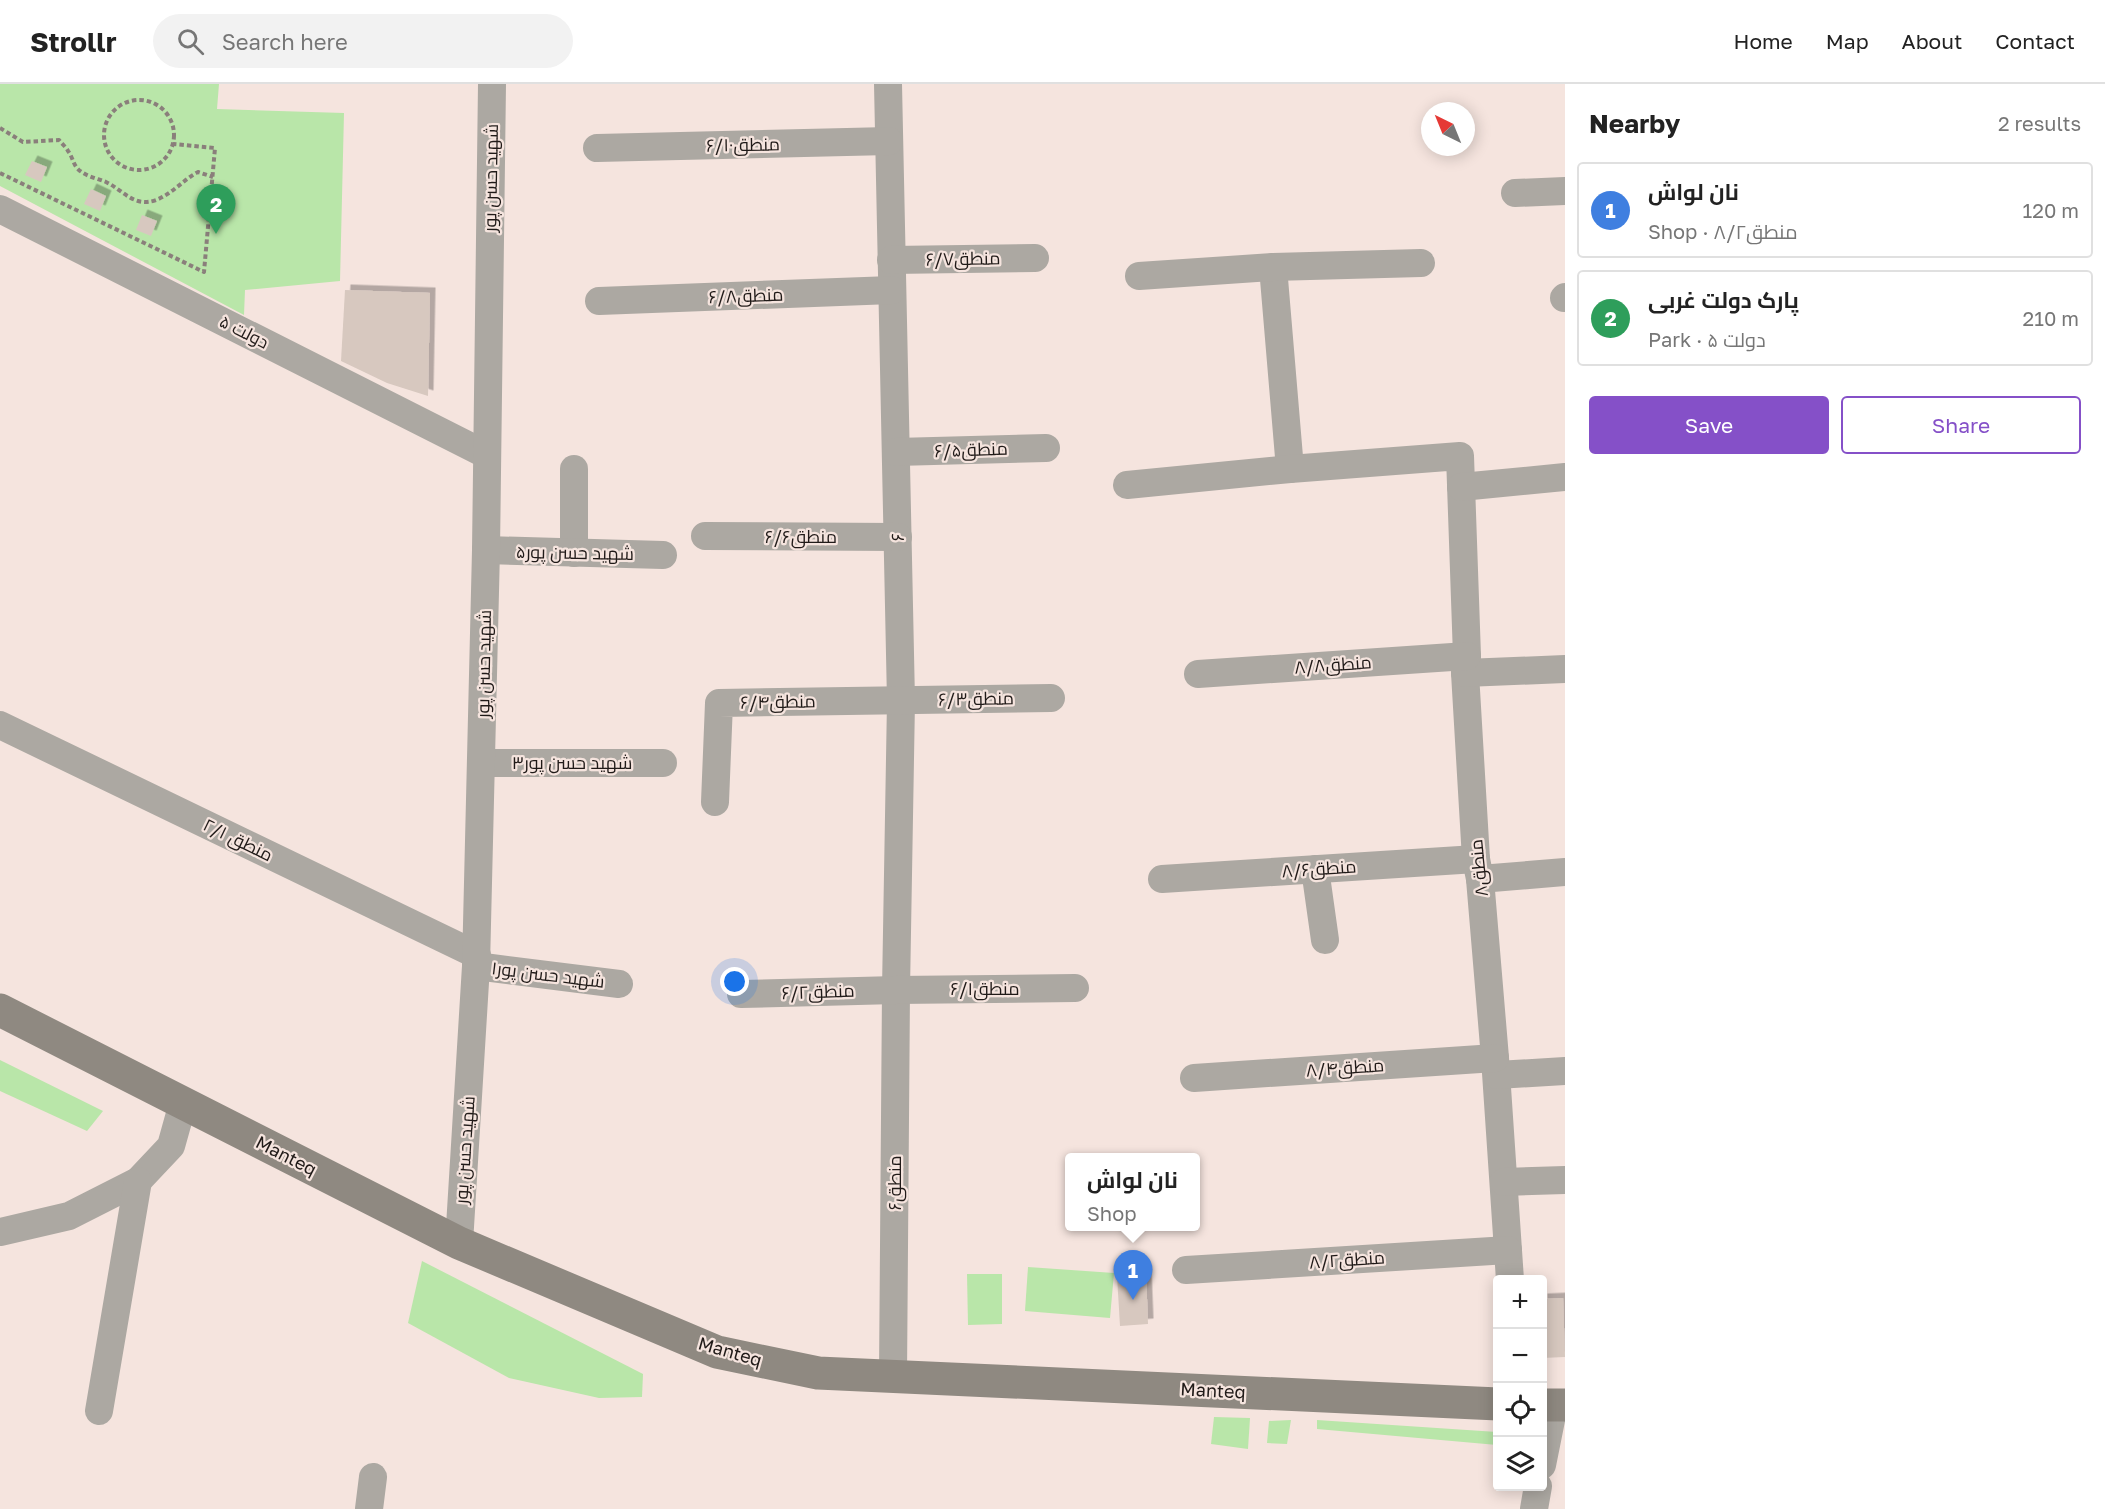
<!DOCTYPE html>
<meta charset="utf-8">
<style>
:root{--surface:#fff;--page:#f2f2f2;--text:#222;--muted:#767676;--line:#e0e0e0;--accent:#8550c8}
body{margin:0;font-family:"Golos Text",Cairo,sans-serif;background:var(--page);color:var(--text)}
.controls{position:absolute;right:18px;bottom:18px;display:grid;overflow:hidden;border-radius:6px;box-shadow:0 3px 15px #0003}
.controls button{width:54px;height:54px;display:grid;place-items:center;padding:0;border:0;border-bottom:2px solid var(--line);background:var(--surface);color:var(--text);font:30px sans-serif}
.compass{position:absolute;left:1421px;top:18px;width:54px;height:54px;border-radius:50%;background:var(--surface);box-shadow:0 3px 15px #0003;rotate:317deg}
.you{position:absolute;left:735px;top:898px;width:21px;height:21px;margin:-15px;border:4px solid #fff;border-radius:50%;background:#1a73e8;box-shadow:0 0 0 9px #1a73e833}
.badge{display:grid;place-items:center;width:39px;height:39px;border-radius:50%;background:var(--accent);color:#fff;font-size:20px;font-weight:700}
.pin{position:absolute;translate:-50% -50px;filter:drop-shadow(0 2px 3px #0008)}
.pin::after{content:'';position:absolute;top:32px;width:21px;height:18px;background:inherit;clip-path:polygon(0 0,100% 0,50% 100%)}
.popup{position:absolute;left:1065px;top:1069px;width:135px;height:78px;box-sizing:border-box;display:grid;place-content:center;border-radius:6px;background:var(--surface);filter:drop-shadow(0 2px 4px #0005);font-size:20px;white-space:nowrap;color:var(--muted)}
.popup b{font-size:22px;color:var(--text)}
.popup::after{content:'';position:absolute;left:50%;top:100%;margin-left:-12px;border:12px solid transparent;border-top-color:var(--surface)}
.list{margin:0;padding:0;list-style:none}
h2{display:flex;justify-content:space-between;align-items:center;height:78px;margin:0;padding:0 24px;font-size:26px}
h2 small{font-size:20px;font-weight:400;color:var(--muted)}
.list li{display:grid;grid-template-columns:39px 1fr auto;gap:18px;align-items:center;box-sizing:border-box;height:96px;margin:0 12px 12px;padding:0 12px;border:2px solid var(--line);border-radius:6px}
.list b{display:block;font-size:22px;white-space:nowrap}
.list p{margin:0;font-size:20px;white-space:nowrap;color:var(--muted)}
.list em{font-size:20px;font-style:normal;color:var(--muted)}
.actions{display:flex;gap:12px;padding:18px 24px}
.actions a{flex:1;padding:14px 0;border:2px solid var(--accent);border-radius:6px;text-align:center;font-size:21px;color:var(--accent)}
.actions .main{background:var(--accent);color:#fff}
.icon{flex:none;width:33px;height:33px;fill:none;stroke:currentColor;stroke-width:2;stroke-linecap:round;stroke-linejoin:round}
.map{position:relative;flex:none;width:1565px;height:1425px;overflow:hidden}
header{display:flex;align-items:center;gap:36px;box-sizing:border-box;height:84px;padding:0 30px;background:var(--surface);border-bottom:2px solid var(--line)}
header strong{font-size:28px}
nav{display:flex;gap:33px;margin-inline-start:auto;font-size:21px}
.search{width:420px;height:54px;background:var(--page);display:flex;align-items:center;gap:15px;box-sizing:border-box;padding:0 21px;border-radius:33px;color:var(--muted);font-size:22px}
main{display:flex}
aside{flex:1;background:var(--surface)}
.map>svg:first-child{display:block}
.green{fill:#b9e6a9}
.building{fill:#d7c8bf;filter:url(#shadow)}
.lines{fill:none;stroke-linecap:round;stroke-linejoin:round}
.path{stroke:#8a7f7b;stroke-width:4;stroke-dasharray:4.5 3;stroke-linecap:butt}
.street{stroke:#aca8a2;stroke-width:28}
.secondary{stroke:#8f8981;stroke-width:33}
.labels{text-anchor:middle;stroke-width:4.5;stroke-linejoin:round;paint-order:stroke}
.street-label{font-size:18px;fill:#201a18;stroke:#f5e4de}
</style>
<header>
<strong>Strollr</strong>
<div class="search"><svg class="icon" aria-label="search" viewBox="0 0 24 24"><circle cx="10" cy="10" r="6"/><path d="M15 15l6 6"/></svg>Search here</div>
<nav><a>Home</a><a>Map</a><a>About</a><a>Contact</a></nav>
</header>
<main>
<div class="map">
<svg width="1565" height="1425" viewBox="0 0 1565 1425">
<defs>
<filter id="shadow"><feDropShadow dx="5.5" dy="-5.5" stdDeviation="0" flood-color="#0004"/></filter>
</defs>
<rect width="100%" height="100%" fill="#f5e4de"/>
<!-- green -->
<g class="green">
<path d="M0 0H219L217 25 344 29 340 197 245 206 244 231 0 102Z"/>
<path d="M0 976 103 1027 87 1047 0 1007Z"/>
<path d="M422 1177 643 1290 642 1313 599 1314 509 1294 408 1239Z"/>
<path d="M1028 1183 1114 1189 1110 1234 1025 1227Z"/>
<path d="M967 1190H1002V1240L968 1241Z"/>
<path d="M1214 1333 1250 1334 1248 1365 1211 1360Z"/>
<path d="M1291 1336 1287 1360 1267 1359 1269 1337Z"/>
<path d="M1317 1336 1497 1348V1361L1317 1345Z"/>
</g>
<!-- building -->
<g class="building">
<path d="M32 77 47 83 41 98 25 91Z"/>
<path d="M91 105 106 112 100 127 84 120Z"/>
<path d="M142 131 157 137 151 152 136 146Z"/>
<path d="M345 206 430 209 428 312 387 299 341 277Z"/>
<path d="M1146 1190 1148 1240 1120 1242 1117 1192Z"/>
<path d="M1563 1214 1565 1273 1542 1274V1215Z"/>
</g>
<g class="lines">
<!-- path -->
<g class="path">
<circle cx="139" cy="51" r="35"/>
<path d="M0 44 23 58 59 56C62 60 66 63 68 67 72 72 73 79 77 84 84 92 96 94 106 98 123 106 134 124 156 116 172 110 183 96 198 88L213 93"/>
<path d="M0 89 204 188 215 64 173 60"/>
</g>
<!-- street -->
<g class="street">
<path d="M888 0 901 617 896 906 893 1292"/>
<path d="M597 64 889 57"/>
<path d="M1515 109 1565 107"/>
<path d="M0 125 487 371"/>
<path d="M891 176 1035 174"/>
<path d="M1273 183 1290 385"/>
<path d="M1139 192 1273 183 1421 179"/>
<path d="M1564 214 1565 213"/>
<path d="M599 217 892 206"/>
<path d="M896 368 1046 364"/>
<path d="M574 385V469"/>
<path d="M1127 401 1290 385 1460 372 1467 572 1465 589 1476 775 1480 795 1495 974 1510 1196"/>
<path d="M1461 403 1565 393"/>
<path d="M705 452 898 453"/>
<path d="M486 466 663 471"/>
<path d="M1465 589 1565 585"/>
<path d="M1198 590 1467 572"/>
<path d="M0 641 477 871"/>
<path d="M481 679H663"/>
<path d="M715 718 719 619 1051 614"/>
<path d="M1315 785 1325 856"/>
<path d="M1162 795 1476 775"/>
<path d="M1480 795 1565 788"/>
<path d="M476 882 619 900"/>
<path d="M741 910 896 906 1075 904"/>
<path d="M1497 991 1565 987"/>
<path d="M1194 994 1495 974"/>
<path d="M1504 1098 1565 1096"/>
<path d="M0 1148 69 1132 138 1097 171 1062 183 1019"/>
<path d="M459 1159 476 882 486 466 492 0"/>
<path d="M1186 1186 1508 1166"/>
<path d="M99 1327 138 1097"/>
<path d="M1542 1381 1554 1321"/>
<path d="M369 1425 373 1393"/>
<path d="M1534 1425 1538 1402"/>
</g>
<!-- secondary -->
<g class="secondary">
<path d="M0 926 459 1159 717 1268 818 1289 1498 1320"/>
<path d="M1542 1321H1565"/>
</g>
</g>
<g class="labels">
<!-- street labels -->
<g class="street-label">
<text transform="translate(743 61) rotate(-1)" y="6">منطق۶/۱۰</text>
<text transform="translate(491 94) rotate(-89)" y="6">شهید حسن پور</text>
<text transform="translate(963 175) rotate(-1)" y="6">منطق۶/۷</text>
<text transform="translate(746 212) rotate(-2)" y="6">منطق۶/۸</text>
<text transform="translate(244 248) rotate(27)" y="6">۵ دولت</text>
<text transform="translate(971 366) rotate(-2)" y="6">منطق۶/۵</text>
<text x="801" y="459">منطق۶/۶</text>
<text transform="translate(898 453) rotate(-91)" y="6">۶</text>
<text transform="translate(575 469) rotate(1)" y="6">شهید حسن پور۵</text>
<text transform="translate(484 580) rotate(-89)" y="6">شهید حسن پور</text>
<text transform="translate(1333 581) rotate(-4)" y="6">منطق۸/۸</text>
<text transform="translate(976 615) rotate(-1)" y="6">منطق۶/۳</text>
<text transform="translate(778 618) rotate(-1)" y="6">منطق۶/۴</text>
<text x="572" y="685">شهید حسن پور۳</text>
<text transform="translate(238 756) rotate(26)" y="6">منطق ۲/۱</text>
<text transform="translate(1479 784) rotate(-96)" y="6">منطق۸</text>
<text transform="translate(1319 785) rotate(-4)" y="6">منطق۸/۶</text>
<text transform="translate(548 891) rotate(7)" y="6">شهید حسن پور۱</text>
<text x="985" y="911">منطق۶/۱</text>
<text transform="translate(818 908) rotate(-2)" y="6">منطق۶/۲</text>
<text transform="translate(1345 984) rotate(-4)" y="6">منطق۸/۴</text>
<text transform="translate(465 1066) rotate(-86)" y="6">شهید حسن پور</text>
<text transform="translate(286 1072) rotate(27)" y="6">Manteq</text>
<text transform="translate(895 1099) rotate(-90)" y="6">منطق۶</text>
<text transform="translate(1347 1176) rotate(-4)" y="6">منطق۸/۲</text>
<text transform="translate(730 1268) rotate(16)" y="6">Manteq</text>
<text transform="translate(1213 1307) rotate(3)" y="6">Manteq</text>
</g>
</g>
</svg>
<div class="controls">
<button>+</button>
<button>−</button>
<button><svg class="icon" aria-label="locate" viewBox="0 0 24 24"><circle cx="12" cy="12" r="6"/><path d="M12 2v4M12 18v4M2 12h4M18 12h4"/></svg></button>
<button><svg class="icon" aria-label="layers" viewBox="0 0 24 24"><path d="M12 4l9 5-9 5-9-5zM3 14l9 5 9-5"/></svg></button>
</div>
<svg class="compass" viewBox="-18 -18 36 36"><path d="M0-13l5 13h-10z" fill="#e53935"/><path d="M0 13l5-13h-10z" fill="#767676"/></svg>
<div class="you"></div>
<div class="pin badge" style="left:1133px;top:1216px;background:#3f7fe0">1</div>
<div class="popup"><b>نان لواش</b>Shop</div>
<div class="pin badge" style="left:216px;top:150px;background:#2e9e5b">2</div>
</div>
<aside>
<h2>Nearby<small>2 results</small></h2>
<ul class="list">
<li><span class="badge" style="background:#3f7fe0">1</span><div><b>نان لواش</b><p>Shop · منطق۸/۲</p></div><em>120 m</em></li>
<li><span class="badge" style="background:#2e9e5b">2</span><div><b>پارک دولت غربی</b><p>Park · ۵ دولت</p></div><em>210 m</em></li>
</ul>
<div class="actions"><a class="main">Save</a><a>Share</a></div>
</aside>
</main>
